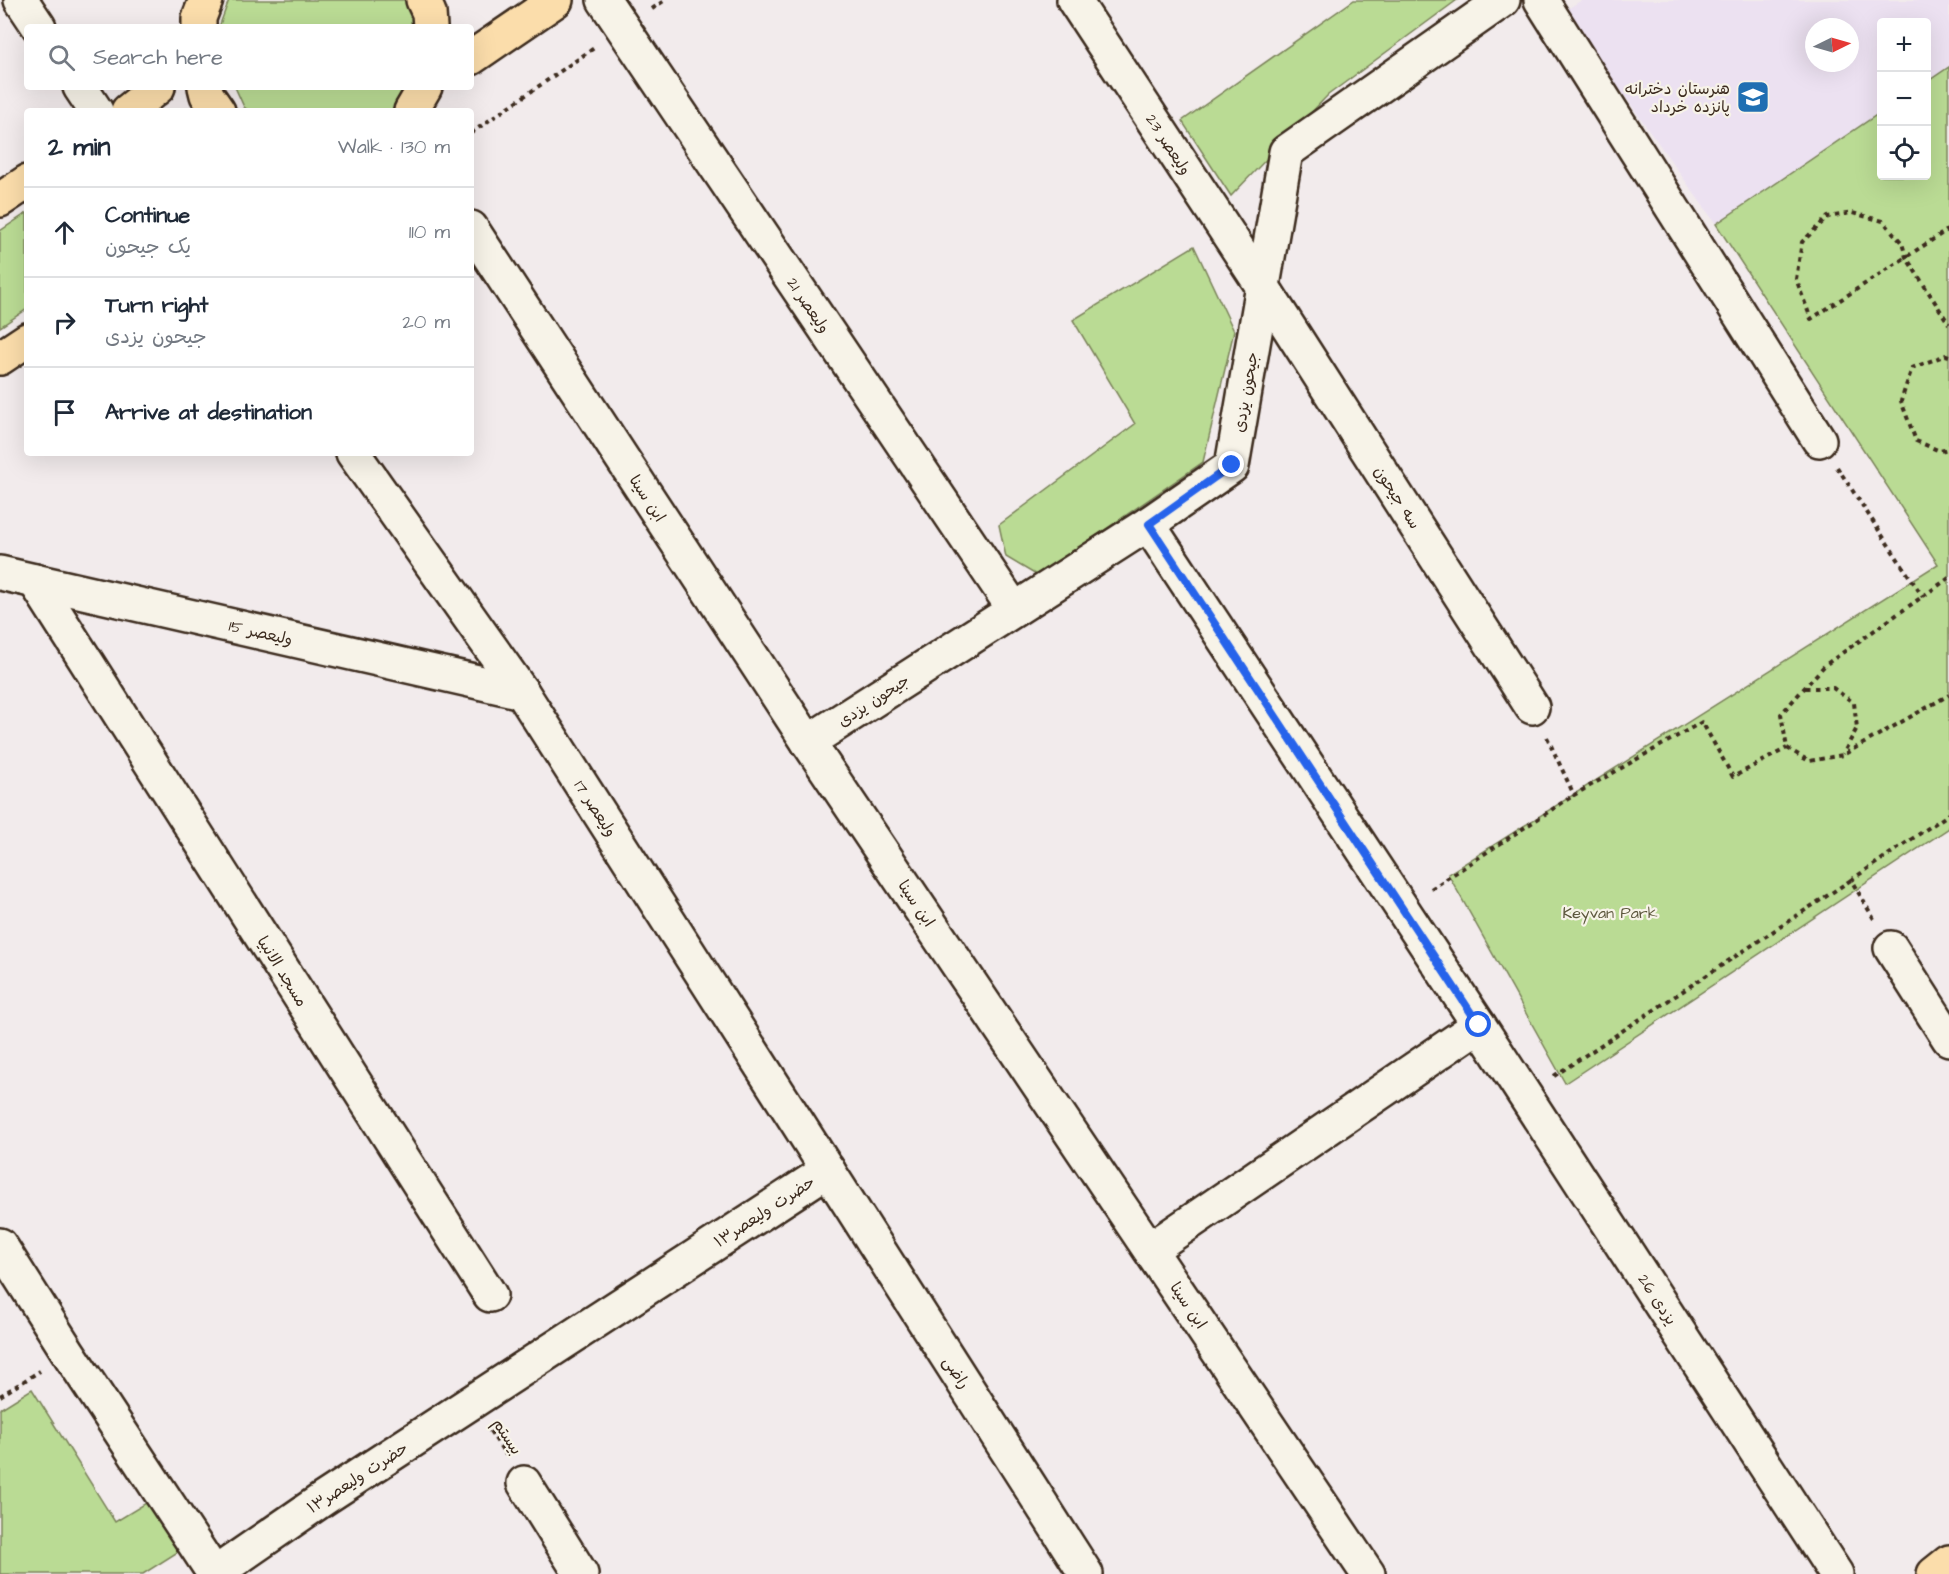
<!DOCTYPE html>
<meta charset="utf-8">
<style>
:root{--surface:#fff;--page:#f6f6f7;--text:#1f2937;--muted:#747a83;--line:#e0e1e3}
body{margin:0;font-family:"Architects Daughter","Playpen Sans Arabic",sans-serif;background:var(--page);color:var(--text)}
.controls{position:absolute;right:18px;top:18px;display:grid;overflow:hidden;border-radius:6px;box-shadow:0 6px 24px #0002}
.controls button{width:54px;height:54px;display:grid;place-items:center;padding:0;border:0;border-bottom:2px solid var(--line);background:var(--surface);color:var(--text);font:30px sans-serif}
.compass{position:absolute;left:1805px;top:18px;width:54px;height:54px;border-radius:50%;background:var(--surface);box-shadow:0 6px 24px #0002;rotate:85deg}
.stop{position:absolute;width:18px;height:18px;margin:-14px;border:4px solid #2563eb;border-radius:50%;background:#fff}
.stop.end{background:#2563eb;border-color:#fff;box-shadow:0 2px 6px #0008}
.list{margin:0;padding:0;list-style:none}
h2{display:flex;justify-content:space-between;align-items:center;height:78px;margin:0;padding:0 24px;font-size:26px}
h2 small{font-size:20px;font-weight:400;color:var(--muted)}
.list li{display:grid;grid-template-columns:39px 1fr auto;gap:18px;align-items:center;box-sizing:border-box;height:90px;padding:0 24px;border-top:2px solid var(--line)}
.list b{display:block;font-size:22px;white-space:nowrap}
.list p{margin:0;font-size:20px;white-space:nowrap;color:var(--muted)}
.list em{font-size:20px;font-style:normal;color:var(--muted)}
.icon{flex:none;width:33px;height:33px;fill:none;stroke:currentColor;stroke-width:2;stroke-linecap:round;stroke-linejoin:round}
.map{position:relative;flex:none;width:1949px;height:1574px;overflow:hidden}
.search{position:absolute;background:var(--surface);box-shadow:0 6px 24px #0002;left:24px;top:24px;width:450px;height:66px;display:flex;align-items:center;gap:15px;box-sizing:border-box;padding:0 21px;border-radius:6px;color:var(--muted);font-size:22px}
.panel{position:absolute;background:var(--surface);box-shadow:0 6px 24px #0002;left:24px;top:108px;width:450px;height:348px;border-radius:6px}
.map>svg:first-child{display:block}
.built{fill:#ece1f1;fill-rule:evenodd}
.green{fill:#badb94;stroke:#7a8259;stroke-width:1.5}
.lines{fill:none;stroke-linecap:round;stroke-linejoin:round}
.minor-casing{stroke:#3b2a1e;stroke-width:38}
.major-casing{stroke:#3b2a1e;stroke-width:38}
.path{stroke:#3b2a1e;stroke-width:4;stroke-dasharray:4.5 4.5;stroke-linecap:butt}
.minor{stroke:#f7f3e8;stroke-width:33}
.major{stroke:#fbddab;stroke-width:33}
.route{stroke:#2563eb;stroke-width:8}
.labels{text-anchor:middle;stroke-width:4.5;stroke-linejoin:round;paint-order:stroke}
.poi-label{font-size:16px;fill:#3b2a1e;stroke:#f7f3e8;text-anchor:end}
.street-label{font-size:16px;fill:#3b2a1e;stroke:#f7f3e8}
.park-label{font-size:16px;fill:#5b563c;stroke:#f7f3e8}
</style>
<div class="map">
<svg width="1949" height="1574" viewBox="0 0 1949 1574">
<rect width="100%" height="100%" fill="#f2ebec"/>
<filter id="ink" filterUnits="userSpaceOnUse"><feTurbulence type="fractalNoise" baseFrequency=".0167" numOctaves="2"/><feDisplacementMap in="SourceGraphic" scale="12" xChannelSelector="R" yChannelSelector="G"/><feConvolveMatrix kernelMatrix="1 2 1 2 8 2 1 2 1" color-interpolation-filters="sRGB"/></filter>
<g filter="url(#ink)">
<!-- built -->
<path class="built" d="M1582 0H1949V67L1927 82 1926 22H1882L1881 112 1716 224 1564 11ZM1814 27H1850V63H1814Z"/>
<!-- green -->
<g class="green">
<path d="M229 0H422L419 27H219Z"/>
<path d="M1354 0H1457L1328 95 1231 196 1182 121Z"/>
<path d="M1949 67V828L1565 1083 1448 874 1938 564 1716 224 1881 112 1882 176H1926L1927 82Z"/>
<path d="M235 87H405L392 111H249L244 107Z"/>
<path d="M27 213V309L0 327V231Z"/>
<path d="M1194 246 1234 331 1203 462 1038 576 1006 557 999 525 1135 424 1073 320Z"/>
<path d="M32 1389 115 1522 161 1494 192 1543 143 1574H0V1409Z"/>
</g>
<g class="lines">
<!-- minor casing -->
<g class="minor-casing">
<g id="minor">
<path d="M21 0 39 27"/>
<path d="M604 0 1014 609"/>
<path d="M1074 0 1263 287 1532 707"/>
<path d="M1541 0 1819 440"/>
<path d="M80 87 96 111"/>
<path d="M471 228 808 742 1368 1574"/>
<path d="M353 453 522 692 1086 1574"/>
<path d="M1148 524 1479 1025 1836 1574"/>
<path d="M0 573 522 692"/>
<path d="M35 581 490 1295"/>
<path d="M808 742 1148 524 1232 466 1286 152 1503 0"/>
<path d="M1891 948 1949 1039"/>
<path d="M0 1245 68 1352 209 1566 214 1570 223 1568 323 1499 828 1170"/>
<path d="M1151 1249 1479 1025"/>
<path d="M524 1483 581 1574"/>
</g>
</g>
<!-- major casing -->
<g class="major-casing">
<g id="major">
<path d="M423 0 429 13 430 27"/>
<path d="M199 27V18L206 0"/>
<path d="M471 58 556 0"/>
<path d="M205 87 207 95 218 111"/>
<path d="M128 111 158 87"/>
<path d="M411 111 425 87"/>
<path d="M0 200 27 182"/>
<path d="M0 358 27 340"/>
<path d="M1934 1574 1949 1562"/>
</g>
</g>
<!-- path -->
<g class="path">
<path d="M652 9 665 0"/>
<path d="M471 133 594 48"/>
<path d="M1949 229 1811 319 1796 279 1802 242 1828 217 1852 213 1883 221 1902 243 1906 257 1949 324"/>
<path d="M1949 356 1946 355 1912 368 1901 401 1916 441 1940 451 1949 449"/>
<path d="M1837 467 1923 597"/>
<path d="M1949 578 1825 665 1781 714 1787 748 1809 761 1843 755 1949 695"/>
<path d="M1805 688H1833L1854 703 1857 728 1843 754"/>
<path d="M1547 737 1574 795 1702 722 1733 777 1787 748"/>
<path d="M1431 889 1574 795"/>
<path d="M1874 919 1851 880 1949 814"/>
<path d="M1554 1076 1851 880"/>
<path d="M0 1396 40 1371"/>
<path d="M490 1431 506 1455"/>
</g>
<!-- minor -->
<use href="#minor" class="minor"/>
<!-- major -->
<use href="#major" class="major"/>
</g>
</g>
<g class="lines" filter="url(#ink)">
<!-- route -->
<path class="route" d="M1232 465 1149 524 1479 1025"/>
</g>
<!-- icons -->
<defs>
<g id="school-square" transform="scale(1.725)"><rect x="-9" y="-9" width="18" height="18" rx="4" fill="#1f6fb2" stroke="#f7f3e8"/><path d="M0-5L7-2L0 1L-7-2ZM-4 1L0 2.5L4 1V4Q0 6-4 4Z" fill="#fff"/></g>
</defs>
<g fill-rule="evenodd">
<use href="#school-square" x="1753" y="97"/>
</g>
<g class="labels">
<!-- poi labels -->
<g class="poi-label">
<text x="1730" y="94">هنرستان دخترانه<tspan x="1730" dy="18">پانزده خرداد</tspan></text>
</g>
<!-- street labels -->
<g class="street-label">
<text transform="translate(1169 144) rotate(57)" y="6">ولیعصر 23</text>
<text transform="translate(809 305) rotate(56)" y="6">ولیعصر 21</text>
<text transform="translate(1245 392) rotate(-80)" y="6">جیحون یزدی</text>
<text transform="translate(1398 497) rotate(57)" y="6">سه جیحون</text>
<text transform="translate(648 498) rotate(57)" y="6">ابن سینا</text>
<text transform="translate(261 632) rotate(13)" y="6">ولیعصر 15</text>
<text transform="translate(873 700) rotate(-33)" y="6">جیحون یزدی</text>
<text transform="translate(596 808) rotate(57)" y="6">ولیعصر 17</text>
<text transform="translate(917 903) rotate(56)" y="6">ابن سینا</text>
<text transform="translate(283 971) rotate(58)" y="6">مسجد الانبیا</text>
<text transform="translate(764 1211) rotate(-33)" y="6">حضرت ولیعصر۱۳</text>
<text transform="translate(1658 1299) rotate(57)" y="6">یزدی 26</text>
<text transform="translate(1189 1305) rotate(56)" y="6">ابن سینا</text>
<text transform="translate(957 1372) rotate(57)" y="6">راضی</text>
<text transform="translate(508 1436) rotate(57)" y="6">بیستم</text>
<text transform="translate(357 1477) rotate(-33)" y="6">حضرت ولیعصر۱۳</text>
</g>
<!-- park labels -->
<g class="park-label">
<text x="1610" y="918">Keyvan Park</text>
</g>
</g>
</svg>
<div class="controls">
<button>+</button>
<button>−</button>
<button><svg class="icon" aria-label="locate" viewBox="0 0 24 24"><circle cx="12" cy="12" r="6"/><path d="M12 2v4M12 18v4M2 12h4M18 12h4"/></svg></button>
</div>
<svg class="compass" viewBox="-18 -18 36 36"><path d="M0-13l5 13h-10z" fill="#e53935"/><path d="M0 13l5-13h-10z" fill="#747a83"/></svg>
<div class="stop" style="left:1479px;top:1025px"></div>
<div class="stop end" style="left:1232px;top:465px"></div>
<div class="search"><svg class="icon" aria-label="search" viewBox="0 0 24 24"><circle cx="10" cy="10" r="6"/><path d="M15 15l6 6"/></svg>Search here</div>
<section class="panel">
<h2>2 min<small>Walk · 130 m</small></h2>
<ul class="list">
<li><svg class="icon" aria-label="ahead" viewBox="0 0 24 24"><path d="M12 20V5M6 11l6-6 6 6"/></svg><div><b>Continue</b><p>یک جیحون</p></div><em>110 m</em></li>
<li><svg class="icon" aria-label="right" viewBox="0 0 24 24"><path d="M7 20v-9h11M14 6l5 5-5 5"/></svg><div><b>Turn right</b><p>جیحون یزدی</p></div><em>20 m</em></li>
<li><svg class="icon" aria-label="arrive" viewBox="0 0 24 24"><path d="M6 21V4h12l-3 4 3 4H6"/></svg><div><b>Arrive at destination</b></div></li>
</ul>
</section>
</div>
